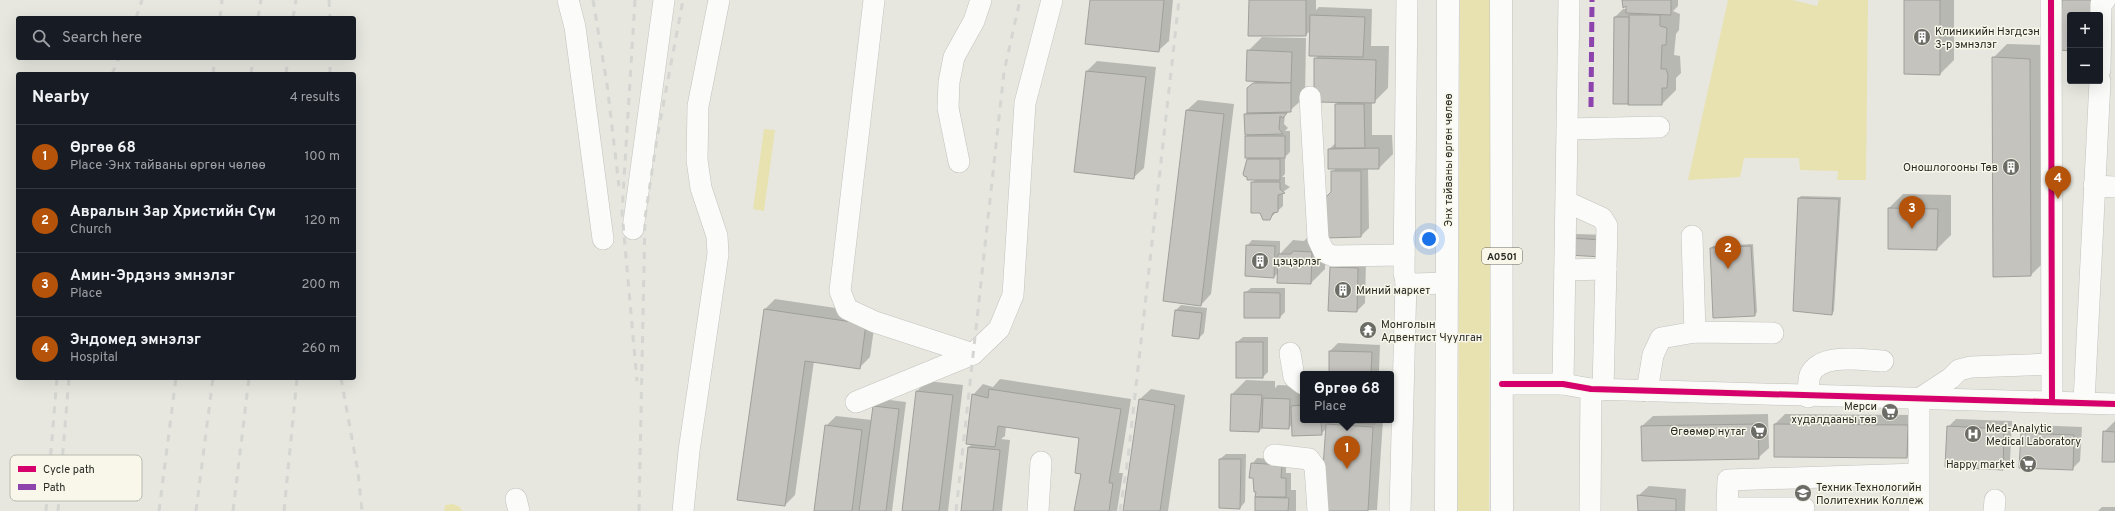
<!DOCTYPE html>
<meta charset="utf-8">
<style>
:root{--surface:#171b24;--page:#242831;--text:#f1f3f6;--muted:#9ea1a6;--line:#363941;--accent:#b45309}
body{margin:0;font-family:Overpass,sans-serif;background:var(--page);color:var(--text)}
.controls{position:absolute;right:12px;top:12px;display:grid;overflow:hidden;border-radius:4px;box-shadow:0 4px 16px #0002}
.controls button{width:36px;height:36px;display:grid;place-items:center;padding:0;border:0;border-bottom:1px solid var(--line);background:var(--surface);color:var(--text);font:20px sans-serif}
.you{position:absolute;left:1429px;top:239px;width:14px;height:14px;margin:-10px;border:3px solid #fff;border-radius:50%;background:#1a73e8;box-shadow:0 0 0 6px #1a73e833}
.badge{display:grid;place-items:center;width:26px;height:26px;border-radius:50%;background:var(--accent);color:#fff;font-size:13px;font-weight:700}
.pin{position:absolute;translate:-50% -33px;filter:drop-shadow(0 1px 2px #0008)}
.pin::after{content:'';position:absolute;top:21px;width:14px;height:12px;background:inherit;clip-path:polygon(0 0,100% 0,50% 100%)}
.popup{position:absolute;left:1300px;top:371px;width:94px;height:52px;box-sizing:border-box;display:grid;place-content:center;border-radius:4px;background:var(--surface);filter:drop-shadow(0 1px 3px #0005);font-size:13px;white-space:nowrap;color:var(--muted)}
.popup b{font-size:15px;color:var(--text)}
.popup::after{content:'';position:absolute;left:50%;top:100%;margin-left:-8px;border:8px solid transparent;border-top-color:var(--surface)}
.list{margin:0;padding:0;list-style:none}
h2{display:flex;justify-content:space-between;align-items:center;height:52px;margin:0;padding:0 16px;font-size:17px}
h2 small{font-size:13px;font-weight:400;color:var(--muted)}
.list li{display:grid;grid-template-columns:26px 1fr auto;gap:12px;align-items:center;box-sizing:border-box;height:64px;padding:0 16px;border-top:1px solid var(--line)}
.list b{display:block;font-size:15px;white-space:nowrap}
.list p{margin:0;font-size:13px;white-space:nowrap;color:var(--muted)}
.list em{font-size:13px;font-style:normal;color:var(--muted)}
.icon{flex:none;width:22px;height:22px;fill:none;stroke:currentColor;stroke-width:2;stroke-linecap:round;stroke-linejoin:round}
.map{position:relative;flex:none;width:2115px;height:511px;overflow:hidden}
.search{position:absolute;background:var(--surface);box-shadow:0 4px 16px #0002;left:16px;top:16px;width:340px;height:44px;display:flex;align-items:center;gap:10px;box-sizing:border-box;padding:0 14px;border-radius:4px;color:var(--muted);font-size:15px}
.panel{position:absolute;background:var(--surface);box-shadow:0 4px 16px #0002;left:16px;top:72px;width:340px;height:308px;border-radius:4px}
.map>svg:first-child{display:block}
.green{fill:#e7e2af}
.shadow{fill:#0003}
.building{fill:#c4c3be;stroke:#a0a09b}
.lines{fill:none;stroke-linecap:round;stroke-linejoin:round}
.minor-casing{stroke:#c3c2bd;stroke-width:22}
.highway-casing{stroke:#c3c2bd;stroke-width:23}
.minor{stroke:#fbfbfa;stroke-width:21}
.highway{stroke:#fbfbfa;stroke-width:22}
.rail{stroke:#d5d5d2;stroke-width:3;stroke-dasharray:7 7;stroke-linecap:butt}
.quiet{stroke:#8e44ad;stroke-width:5;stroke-dasharray:10 5;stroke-linecap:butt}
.cycleway-casing{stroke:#f8f7ea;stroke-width:8}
.cycleway{stroke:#d6006c;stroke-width:6}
.labels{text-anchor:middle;stroke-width:3;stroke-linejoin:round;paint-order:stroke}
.shield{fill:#f8f7ea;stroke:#686860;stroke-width:1}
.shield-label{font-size:10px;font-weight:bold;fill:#2a2a25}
.poi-label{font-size:11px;fill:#2a2a25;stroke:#f8f7ea;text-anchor:start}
.street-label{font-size:11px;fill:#2a2a25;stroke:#f8f7ea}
.key{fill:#f8f7ea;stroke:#babaaf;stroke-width:1}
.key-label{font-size:11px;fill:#2a2a25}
</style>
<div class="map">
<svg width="2115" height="511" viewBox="0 0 2115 511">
<rect width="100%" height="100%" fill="#e7e7e0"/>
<!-- green -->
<g class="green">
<path d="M1460 0H1491L1489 511H1458Z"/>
<path d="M1728 0H1792L1817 6 1819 0H1868L1866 180H1837L1838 171 1800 170 1799 158H1744L1740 177 1688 180Z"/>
<path d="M764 129 775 130 764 211 753 209Z"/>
<path d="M453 504 460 507 462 511H444L445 505Z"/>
</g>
<!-- shadow -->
<g class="shadow">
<path d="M1091 0H1173L1169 41 1158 51Z"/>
<path d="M1250 0H1316V10L1319 7 1372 9 1371 46H1389L1388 88 1374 102H1372V135H1392L1393 154 1379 168H1368L1369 228 1361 236 1332 193V172L1336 168 1329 149 1336 143V104L1338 102 1315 59 1319 55 1310 31 1306 35Z"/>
<path d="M1623 0H1678V6L1673 11 1680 14 1679 30 1676 34 1674 55 1680 56 1681 73 1676 78V90L1662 104 1614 103 1615 17 1623 9H1627V4L1624 7Z"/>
<path d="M1905 0H1954V60L1940 74Z"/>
<path d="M1262 37 1306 38 1305 97 1285 115 1284 124 1288 128 1285 131H1290V152L1285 157V174L1282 177H1285V184L1290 187 1283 192V206L1269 219 1252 183 1256 179 1248 164 1246 137 1248 134 1245 114 1248 112V89L1256 81 1248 51Z"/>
<path d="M2007 44 2043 45 2045 261 2031 275 1993 58Z"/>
<path d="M1097 61 1156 67 1144 168 1133 178 1075 171 1087 71Z"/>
<path d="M1198 100 1234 104 1211 294 1201 305 1187 110Z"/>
<path d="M1903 194 1951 195V235L1937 249 1889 208Z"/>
<path d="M1801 196 1841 197 1834 311 1832 314 1799 198Z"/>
<path d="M1576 234 1608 235 1569 255Z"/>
<path d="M1308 237 1326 238 1325 269 1311 283 1279 272 1274 277 1247 246 1252 240 1280 241V254L1293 240 1304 241Z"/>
<path d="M1753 244 1757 312 1755 315 1711 248 1713 246Z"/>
<path d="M1339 259 1366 260 1365 303 1357 311 1331 267Z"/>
<path d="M1251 288H1285V312L1280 317 1245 293Z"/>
<path d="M775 299 876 314 870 357 859 368 814 361 795 495 785 505 764 310Z"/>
<path d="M1181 305 1207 308 1204 333 1199 338 1176 310Z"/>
<path d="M1243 337H1268V372L1262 378 1237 377V342Z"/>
<path d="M1338 343 1380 345 1379 371 1376 374H1330V351Z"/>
<path d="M1000 379 1131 399 1119 473H1123L1117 511H1075L1082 474 1081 437 1006 426 1005 436 1001 439 1010 440 1002 511H962L969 447 972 444 973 395 983 384 993 387Z"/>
<path d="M1246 380 1275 381V388L1278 385 1303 386V420H1383L1377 510 1321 511 1326 429 1321 434 1292 424 1289 428 1264 427 1259 431 1231 430 1232 394Z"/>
<path d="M927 381 963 385 948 511H903L917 391Z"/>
<path d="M1151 389 1185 395 1168 511H1124L1140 399Z"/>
<path d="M882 399 906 402 892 511H815L826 426 836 416 872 420 874 407Z"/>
<path d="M1768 414 1769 448 1758 458 1642 426 1653 416Z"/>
<path d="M1785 414 1917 415V447L1907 457 1775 424Z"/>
<path d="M1956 419 2012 421 2010 461 2002 469 1948 427Z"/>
<path d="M2115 421V461L2104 432Z"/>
<path d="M2030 425 2082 427 2080 461 2072 469 2022 433Z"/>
<path d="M1226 454H1246L1245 502 1240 508 1220 459Z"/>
<path d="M1257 458 1286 460V473H1291V490H1296V511H1256V498L1258 496 1252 464Z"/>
<path d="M1649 486 1686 489 1685 511H1638V496Z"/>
<path d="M2102 507H2115V511H2098Z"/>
</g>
<!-- building -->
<g class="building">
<path d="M1090 0H1164L1159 52 1085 44Z"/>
<path d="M1249 0H1306V36H1248Z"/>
<path d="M1622 0H1671V15L1626 13V6L1623 8Z"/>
<path d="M1904 0H1940V75L1904 74Z"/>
<path d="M2062 0H2091V15H2070V51L2060 50Z"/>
<path d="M1310 15 1365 17 1363 57 1309 56Z"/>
<path d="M1629 15H1660V26L1667 28 1666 45H1662L1661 69H1666L1668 75 1667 88H1662V105H1628Z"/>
<path d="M1614 17H1629L1628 104H1613Z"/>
<path d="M1247 50 1292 52 1291 83 1246 81Z"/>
<path d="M1992 57 2030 59 2031 276 1993 277Z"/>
<path d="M1314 58 1376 60 1375 103 1314 102Z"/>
<path d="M1086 71 1146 77 1134 179 1074 172Z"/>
<path d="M1253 83H1291V112L1247 113V88Z"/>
<path d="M1335 104H1364L1365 148H1335Z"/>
<path d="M1186 110 1224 114 1201 306 1163 301Z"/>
<path d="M1287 113 1283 118 1280 116 1279 129 1283 134 1245 135 1244 114Z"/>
<rect x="1245" y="136" width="40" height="22"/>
<path d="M1379 148V169H1328V149Z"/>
<path d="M1247 159H1280V180H1247V177L1244 176 1243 174Z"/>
<path d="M1331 171H1361V237L1325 238 1320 203 1331 192Z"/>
<path d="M1251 182H1280V189L1285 193 1278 195V212L1273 213 1270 220H1263L1260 213H1251Z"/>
<path d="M1798 198 1839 199 1832 315 1793 311Z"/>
<path d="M1888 208 1938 209 1937 250 1888 249Z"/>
<path d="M1569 238 1603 240 1602 257 1568 255Z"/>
<path d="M1246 245 1275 246 1274 278 1245 276Z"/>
<path d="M1751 246 1755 316 1713 318 1710 248Z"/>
<path d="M1293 251 1312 252 1311 284 1277 283 1278 254H1291Z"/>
<path d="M1330 267 1358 268 1357 312 1328 311Z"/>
<path d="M1244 292 1280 293V318H1244Z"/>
<path d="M764 309 866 324 860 369 805 361 785 506 737 500Z"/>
<path d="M1175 310 1202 313 1199 339 1172 336Z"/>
<rect x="1236" y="342" width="27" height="36"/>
<path d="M1329 351 1372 352 1371 374H1329Z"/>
<path d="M989 389 1121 409 1109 483H1113L1109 511H1074L1081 474 1075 473 1079 438 998 426 995 447 966 444 972 394 988 398Z"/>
<path d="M916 391 953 395 939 511H902Z"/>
<path d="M1231 394 1262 395 1259 432 1230 431Z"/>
<path d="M1263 398 1290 399 1289 429 1262 428Z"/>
<path d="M1139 399 1175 405 1160 511H1123Z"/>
<path d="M1303 405V420H1321L1322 435 1292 436 1291 406Z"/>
<path d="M873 406 899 409 886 511H859Z"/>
<path d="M1338 420H1375V424L1338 423Z"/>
<path d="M1326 424 1373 427 1368 511H1320Z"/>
<path d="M1758 424 1759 459 1642 461 1641 426Z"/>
<path d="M1774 424 1908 425 1907 458 1774 457Z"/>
<path d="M825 425 862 430 852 511H814Z"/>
<path d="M1947 426 2004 429 2003 470 1945 467Z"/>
<path d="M2103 431 2115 432V462H2102Z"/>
<path d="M2021 433 2074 435 2073 470 2019 468Z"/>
<path d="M968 447 1000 450 993 511H961Z"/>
<path d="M1219 459H1241L1240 509 1219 508Z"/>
<path d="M1251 463 1282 465 1281 478H1286V497H1255L1256 492H1254L1253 478H1249Z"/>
<path d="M1637 495 1676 499V511H1638Z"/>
<path d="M1255 497 1289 498 1288 511H1255Z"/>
</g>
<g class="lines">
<!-- minor casing -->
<g class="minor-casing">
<g id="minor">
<path d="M568 0 575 27 603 239"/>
<path d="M874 0 840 291 847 309 875 322 973 354"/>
<path d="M1407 0 1404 273 1406 281 1414 284 1447 283"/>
<path d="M2051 0 2052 402"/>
<path d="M2100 70 2101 4 2105 0"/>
<path d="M1310 97 1318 239 1324 252 1333 256 1404 255"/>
<path d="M1568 129 1659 127"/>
<path d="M959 162 948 108 949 82 954 57 974 21 981 0"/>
<path d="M2094 186 2115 187"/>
<path d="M1567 202 1602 218 1607 226 1603 390"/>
<path d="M633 229 664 0"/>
<path d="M1692 236 1695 332"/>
<path d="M1565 270 1606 269"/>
<path d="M1290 353 1294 377 1303 384"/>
<path d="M1502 384H1563L1591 389 2115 404"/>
<path d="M1563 384 1569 0"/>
<path d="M1647 391 1653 355 1661 338 1695 332 1773 333"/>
<path d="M1808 397C1809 390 1808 381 1810 375 1820 352 1863 360 1883 361"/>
<path d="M856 402 973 354 999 329 1013 295 1025 103 1052 0"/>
<path d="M2084 402 2100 81"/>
<path d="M1274 455 1309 459 1315 467 1318 511"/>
<path d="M516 499 519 511"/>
<path d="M1804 508H1727L1728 480 1918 474"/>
<path d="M683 511 689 451 718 254 717 236 701 188 697 160 698 106 719 0"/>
<path d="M1038 511 1041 462"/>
<path d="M1400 511 1406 281"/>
<path d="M1590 511 1591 389"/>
<path d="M1919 511V399L1951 378 1959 370 1971 367 2051 364"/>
<path d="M1994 511 1995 500"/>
</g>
</g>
<!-- highway casing -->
<g class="highway-casing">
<g id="highway">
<path d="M1501 0 1502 511"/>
<path d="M1446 511 1448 0"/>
</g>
</g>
<!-- minor -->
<use href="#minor" class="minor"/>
<!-- highway -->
<use href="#highway" class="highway"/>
<!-- rail -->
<g class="rail">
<path d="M329 0 330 18"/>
<path d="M593 0 607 84 619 186"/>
<path d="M635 0 622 212 637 381"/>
<path d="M136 18 142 0"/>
<path d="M220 18 222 0"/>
<path d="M258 18 261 0"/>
<path d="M293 18 296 0"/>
<path d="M112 74 119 58"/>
<path d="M213 74 215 58"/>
<path d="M251 74 253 58"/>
<path d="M286 74 288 58"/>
<path d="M330 74V58"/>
<path d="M341 378 358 472 362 511"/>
<path d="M46 511 57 378"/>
<path d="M58 511 69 378"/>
<path d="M159 511 176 378"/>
<path d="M196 511 213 378"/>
<path d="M233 511 249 378"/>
<path d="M284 511 297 378"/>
<path d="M639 511 645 218 657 138 683 0"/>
<path d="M956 511 1004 72 1020 0"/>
<path d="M1120 511 1128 458 1179 0"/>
</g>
<!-- quiet -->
<path class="quiet" d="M1591 107 1592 0"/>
<!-- cycleway casing -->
<g class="cycleway-casing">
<g id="cycleway">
<path d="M2051 0 2052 402"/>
<path d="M1502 384H1563L1591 389 2115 404"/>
</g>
</g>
<!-- cycleway -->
<use href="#cycleway" class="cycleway"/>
</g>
<!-- icons -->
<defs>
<g id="building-disc" transform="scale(0.9)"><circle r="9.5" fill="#6c6c66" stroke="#f8f7ea"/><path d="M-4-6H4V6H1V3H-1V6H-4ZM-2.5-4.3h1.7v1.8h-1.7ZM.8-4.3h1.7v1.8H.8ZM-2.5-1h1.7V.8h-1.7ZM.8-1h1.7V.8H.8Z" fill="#fff"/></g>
<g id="temple-disc" transform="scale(0.9)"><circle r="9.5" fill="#6c6c66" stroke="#f8f7ea"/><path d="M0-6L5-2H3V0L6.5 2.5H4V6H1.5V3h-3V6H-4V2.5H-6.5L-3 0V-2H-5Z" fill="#fff"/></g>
<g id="supermarket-disc" transform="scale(0.9)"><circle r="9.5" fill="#6c6c66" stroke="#f8f7ea"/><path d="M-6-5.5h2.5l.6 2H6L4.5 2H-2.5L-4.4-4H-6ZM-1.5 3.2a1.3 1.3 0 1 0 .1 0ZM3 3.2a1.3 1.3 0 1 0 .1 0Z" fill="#fff"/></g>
<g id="hospital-disc" transform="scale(0.9)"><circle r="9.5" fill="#6c6c66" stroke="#f8f7ea"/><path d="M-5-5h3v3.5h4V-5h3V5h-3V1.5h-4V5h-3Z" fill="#fff"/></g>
<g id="university-disc" transform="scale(0.9)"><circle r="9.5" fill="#6c6c66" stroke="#f8f7ea"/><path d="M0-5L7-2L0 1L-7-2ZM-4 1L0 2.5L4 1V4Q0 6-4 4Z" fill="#fff"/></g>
</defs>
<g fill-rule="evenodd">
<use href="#building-disc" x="1922" y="37"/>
<use href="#building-disc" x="2011" y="167"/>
<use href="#building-disc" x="1260" y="261"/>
<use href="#building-disc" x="1343" y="290"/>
<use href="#temple-disc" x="1368" y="330"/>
<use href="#supermarket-disc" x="1890" y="412"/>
<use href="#supermarket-disc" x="1759" y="431"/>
<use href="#hospital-disc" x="1973" y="434"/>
<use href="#supermarket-disc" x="2028" y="464"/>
<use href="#university-disc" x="1803" y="493"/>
</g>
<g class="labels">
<!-- shield labels -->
<rect class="shield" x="1482" y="248" width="40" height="16" rx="3"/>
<g class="shield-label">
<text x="1502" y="260">A0501</text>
</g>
<!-- poi labels -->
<g class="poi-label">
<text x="1935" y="35">Клиникийн Нэгдсэн<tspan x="1935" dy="13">3-р эмнэлэг</tspan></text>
<text x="1998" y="171" text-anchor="end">Оношлогооны Төв</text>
<text x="1273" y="265">цэцэрлэг</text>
<text x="1356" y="294">Миний маркет</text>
<text x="1381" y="328">Монголын<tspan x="1381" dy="13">Адвентист Чуулган</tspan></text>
<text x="1877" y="410" text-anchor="end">Мерси<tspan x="1877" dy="13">худалдааны төв</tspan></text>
<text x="1986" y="432">Med-Analytic<tspan x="1986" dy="13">Medical Laboratory</tspan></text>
<text x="1746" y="435" text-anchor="end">Өгөөмөр нутаг</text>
<text x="2015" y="468" text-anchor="end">Happy market</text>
<text x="1816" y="491">Техник Технологийн<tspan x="1816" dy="13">Политехник Коллеж</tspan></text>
</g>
<!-- street labels -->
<g class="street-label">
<text transform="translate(1448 160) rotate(-90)" y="4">Энх тайваны өргөн чөлөө</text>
</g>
</g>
<!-- legend -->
<rect x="10" y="455" width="132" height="46" rx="6" class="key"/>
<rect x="18" y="466" width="18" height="6" fill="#d6006c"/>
<rect x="18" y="484" width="18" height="6" fill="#8e44ad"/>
<g class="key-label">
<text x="43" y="473">Cycle path</text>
<text x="43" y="491">Path</text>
</g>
</svg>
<div class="controls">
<button>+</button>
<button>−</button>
</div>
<div class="you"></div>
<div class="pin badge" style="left:1347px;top:469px">1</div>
<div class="popup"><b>Өргөө 68</b>Place</div>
<div class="pin badge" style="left:1728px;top:269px">2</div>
<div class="pin badge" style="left:1912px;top:229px">3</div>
<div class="pin badge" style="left:2058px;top:199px">4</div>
<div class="search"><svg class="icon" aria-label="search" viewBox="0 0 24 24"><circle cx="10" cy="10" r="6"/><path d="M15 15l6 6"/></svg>Search here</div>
<section class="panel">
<h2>Nearby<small>4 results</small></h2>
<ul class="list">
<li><span class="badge">1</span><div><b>Өргөө 68</b><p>Place · Энх тайваны өргөн чөлөө</p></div><em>100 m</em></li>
<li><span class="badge">2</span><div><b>Авралын 3ар Христийн Сүм</b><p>Church</p></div><em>120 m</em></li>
<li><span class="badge">3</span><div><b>Амин-Эрдэнэ эмнэлэг</b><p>Place</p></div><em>200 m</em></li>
<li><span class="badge">4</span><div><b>Эндомед эмнэлэг</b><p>Hospital</p></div><em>260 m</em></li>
</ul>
</section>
</div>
